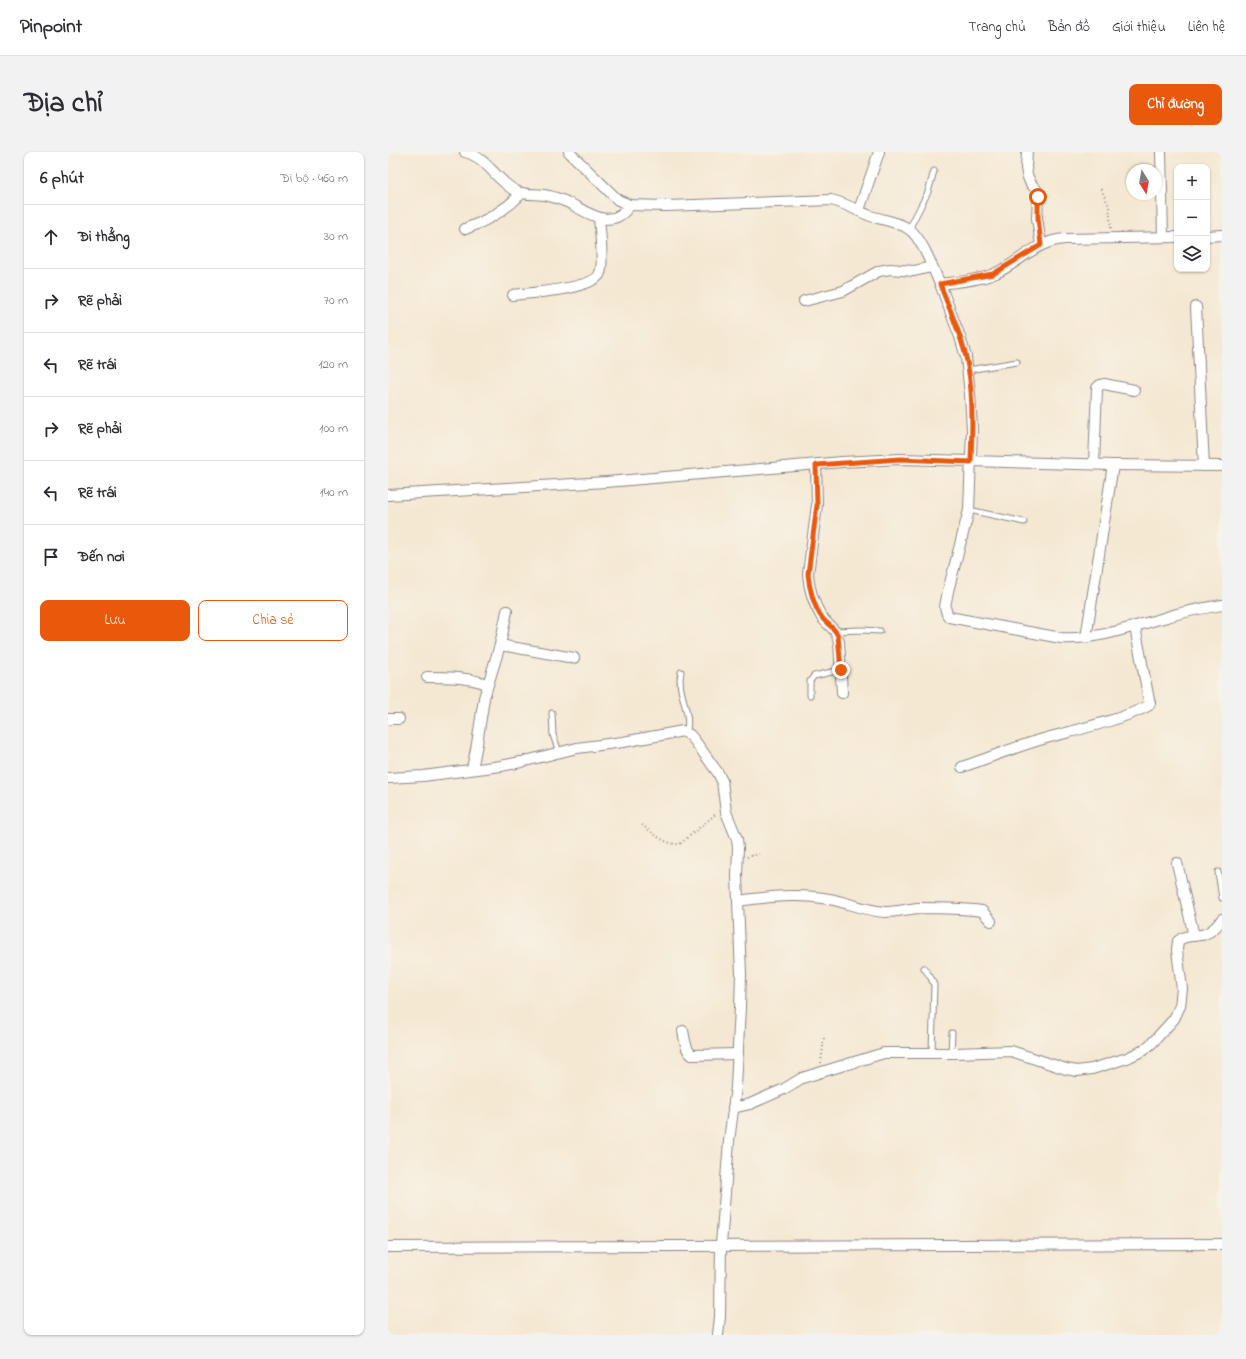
<!DOCTYPE html>
<html lang="vi">
<meta charset="utf-8">
<style>
:root{--surface:#fff;--page:#f2f2f3;--text:#2b2b33;--muted:#7c7c81;--line:#e1e1e2;--accent:#ea580c}
body{margin:0;font-family:"Indie Flower",sans-serif;background:var(--page);color:var(--text)}
.controls{position:absolute;right:12px;top:12px;display:grid;overflow:hidden;border-radius:8px;box-shadow:0 1px 3px #0004}
.controls button{width:36px;height:36px;display:grid;place-items:center;padding:0;border:0;border-bottom:1px solid var(--line);background:var(--surface);color:var(--text);font:20px sans-serif}
.compass{position:absolute;left:738px;top:12px;width:36px;height:36px;border-radius:50%;background:var(--surface);box-shadow:0 1px 3px #0004;rotate:169deg}
.stop{position:absolute;width:12px;height:12px;margin:-9px;border:3px solid #ea580c;border-radius:50%;background:#fff}
.stop.end{background:#ea580c;border-color:#fff;box-shadow:0 1px 4px #0008}
.list{margin:0;padding:0;list-style:none}
h2{display:flex;justify-content:space-between;align-items:center;height:52px;margin:0;padding:0 16px;font-size:17px}
h2 small{font-size:13px;font-weight:400;color:var(--muted)}
.list li{display:grid;grid-template-columns:26px 1fr auto;gap:12px;align-items:center;box-sizing:border-box;height:64px;padding:0 16px;border-top:1px solid var(--line)}
.list b{display:block;font-size:15px;white-space:nowrap}
.list em{font-size:13px;font-style:normal;color:var(--muted)}
.actions{display:flex;gap:8px;padding:12px 16px}
.actions a{flex:1;padding:9px 0;border:1px solid var(--accent);border-radius:8px;text-align:center;font-size:14px;color:var(--accent)}
.actions .main{background:var(--accent);color:#fff}
.icon{flex:none;width:22px;height:22px;fill:none;stroke:currentColor;stroke-width:2;stroke-linecap:round;stroke-linejoin:round}
.map{position:relative;flex:none;width:834px;height:1183px;overflow:hidden;border-radius:8px}
header{display:flex;align-items:center;gap:24px;box-sizing:border-box;height:56px;padding:0 20px;background:var(--surface);border-bottom:1px solid var(--line)}
header strong{font-size:19px}
nav{display:flex;gap:22px;margin-inline-start:auto;font-size:14px}
.intro{display:flex;align-items:center;justify-content:space-between;box-sizing:border-box;height:96px;padding:0 24px}
h1{margin:0;font-size:28px}
.button{padding:10px 18px;border-radius:8px;background:var(--accent);color:#fff;font-size:14px;font-weight:700}
main{display:flex;gap:24px;padding:0 24px}
aside{flex:1;background:var(--surface);border-radius:8px;box-shadow:0 1px 3px #0004}
.map>svg:first-child{display:block}
.lines{fill:none;stroke-linecap:round;stroke-linejoin:round}
.service-casing{stroke:#8b8586;stroke-width:7}
.minor-casing{stroke:#8b8586;stroke-width:12}
.path{stroke:#8b8586;stroke-width:2;stroke-dasharray:1 3;stroke-linecap:butt}
.service{stroke:#fff;stroke-width:5}
.minor{stroke:#fff;stroke-width:10}
.route{stroke:#ea580c;stroke-width:5}
</style>
<header>
<strong>Pinpoint</strong>
<nav><a>Trang chủ</a><a>Bản đồ</a><a>Giới thiệu</a><a>Liên hệ</a></nav>
</header>
<div class="intro"><h1>Địa chỉ</h1><a class="button">Chỉ đường</a></div>
<main>
<aside>
<h2>6 phút<small>Đi bộ · 460 m</small></h2>
<ul class="list">
<li><svg class="icon" aria-label="ahead" viewBox="0 0 24 24"><path d="M12 20V5M6 11l6-6 6 6"/></svg><div><b>Đi thẳng</b></div><em>30 m</em></li>
<li><svg class="icon" aria-label="right" viewBox="0 0 24 24"><path d="M7 20v-9h11M14 6l5 5-5 5"/></svg><div><b>Rẽ phải</b></div><em>70 m</em></li>
<li><svg class="icon" aria-label="left" viewBox="0 0 24 24"><path d="M17 20v-9H6M10 6l-5 5 5 5"/></svg><div><b>Rẽ trái</b></div><em>120 m</em></li>
<li><svg class="icon" aria-label="right" viewBox="0 0 24 24"><path d="M7 20v-9h11M14 6l5 5-5 5"/></svg><div><b>Rẽ phải</b></div><em>100 m</em></li>
<li><svg class="icon" aria-label="left" viewBox="0 0 24 24"><path d="M17 20v-9H6M10 6l-5 5 5 5"/></svg><div><b>Rẽ trái</b></div><em>140 m</em></li>
<li><svg class="icon" aria-label="arrive" viewBox="0 0 24 24"><path d="M6 21V4h12l-3 4 3 4H6"/></svg><div><b>Đến nơi</b></div></li>
</ul>
<div class="actions"><a class="main">Lưu</a><a>Chia sẻ</a></div>
</aside>
<div class="map">
<svg width="834" height="1183" viewBox="0 0 834 1183">
<rect width="100%" height="100%" fill="#f7f3e8"/>
<filter id="ink" filterUnits="userSpaceOnUse"><feTurbulence type="fractalNoise" baseFrequency=".025" numOctaves="2"/><feDisplacementMap in="SourceGraphic" scale="8" xChannelSelector="R" yChannelSelector="G"/><feConvolveMatrix kernelMatrix="1 2 1 2 8 2 1 2 1" color-interpolation-filters="sRGB"/></filter>
<filter id="wash" filterUnits="userSpaceOnUse"><feTurbulence type="fractalNoise" baseFrequency=".012" numOctaves="4" result="noise"/><feDisplacementMap in="SourceGraphic" scale="16" xChannelSelector="R" yChannelSelector="G"/><feGaussianBlur stdDeviation="0.9" result="paint"/><feColorMatrix in="noise" values="0 0 0 0 0 0 0 0 0 0 0 0 0 0 0 0 0 1.4 0 .05"/><feComposite in="paint" operator="in"/></filter>
<g filter="url(#wash)">
<rect width="100%" height="100%" fill="#f4e8d2"/>
</g>
<g filter="url(#ink)">
<g class="lines">
<!-- service casing -->
<g class="service-casing">
<g id="service">
<path d="M521 77 540 40 546 19"/>
<path d="M580 218 629 210"/>
<path d="M581 358 636 370"/>
<path d="M448 479 473 478 492 479"/>
<path d="M293 520C288 541 305 561 298 581"/>
<path d="M422 543V529L426 524 453 518"/>
<path d="M164 561 165 583 171 600"/>
<path d="M830 720 834 746"/>
<path d="M536 816 543 826 546 833 544 900"/>
<path d="M563 901 564 881"/>
</g>
</g>
<!-- minor casing -->
<g class="minor-casing">
<g id="minor">
<path d="M77 0C99 5 109 30 128 39 137 44 150 41 161 44 167 45 174 48 181 51 201 61 224 80 242 53"/>
<path d="M181 0 230 48 242 53 278 54 443 48C457 51 468 58 480 63 493 68 509 69 521 77 534 86 545 117 552 132 568 130 594 128 608 121 632 110 648 89 677 87L789 85"/>
<path d="M639 0 638 15 639 23 643 32 648 37 650 45 649 66 653 93"/>
<path d="M773 0 775 85"/>
<path d="M471 58 491 0"/>
<path d="M77 77C99 69 118 58 134 41"/>
<path d="M819 84 834 83"/>
<path d="M552 132 572 185 578 205 582 242 584 278 581 358 560 439 557 455 559 462 561 465 673 486C710 488 745 474 779 465 797 459 816 456 834 453"/>
<path d="M125 143C141 141 207 137 212 121 216 112 212 78 211 66"/>
<path d="M416 149 455 139 491 119 502 117 526 119 543 115"/>
<path d="M808 155 816 314"/>
<path d="M706 312 709 236 712 233 716 232 746 238"/>
<path d="M428 313 429 353 420 422C421 436 426 452 433 464 440 475 448 475 451 490L454 541"/>
<path d="M0 343 218 330 454 310 512 307 725 313 834 314"/>
<path d="M698 486 725 313"/>
<path d="M112 493 186 506"/>
<path d="M39 525C59 525 80 525 99 532"/>
<path d="M0 567H11"/>
<path d="M574 615C601 606 627 595 655 587 687 578 731 569 760 554L762 551 761 548 747 475"/>
<path d="M84 617 89 592 96 546 112 493 119 459"/>
<path d="M0 626 35 624 113 614 133 610 189 596 235 590 295 579 302 583 307 589 330 621 334 629 338 660 349 687 350 696 349 724 353 822 352 855 348 935 341 989 333 1093 332 1165 330 1183"/>
<path d="M789 711 806 784"/>
<path d="M350 749C380 745 410 741 441 747 459 750 478 759 497 760 508 760 519 757 530 756 551 756 573 756 594 759L603 769"/>
<path d="M295 879C297 887 297 898 304 903L350 902"/>
<path d="M345 956 362 952 396 937 414 926 496 901H568L623 899 678 917 689 919 704 917 739 906 756 898 765 890 786 867 792 854 794 837 789 798 790 789C797 782 808 785 817 782 825 779 830 773 834 767"/>
<path d="M0 1095 834 1092"/>
</g>
</g>
<!-- path -->
<g class="path">
<path d="M713 37 721 54 723 77"/>
<path d="M254 673C265 681 277 693 292 692L329 661"/>
<path d="M359 705 371 702"/>
<path d="M433 911 436 886"/>
</g>
<!-- service -->
<use href="#service" class="service"/>
<!-- minor -->
<use href="#minor" class="minor"/>
</g>
</g>
<g class="lines" filter="url(#ink)">
<!-- route -->
<path class="route" d="M453 518 450 484C447 476 440 473 435 467 426 456 421 435 420 422L429 353 428 313 512 307 583 310C584 275 586 239 578 205 572 180 561 156 552 132L605 122 653 93 650 66V45"/>
</g>
</svg>
<div class="controls">
<button>+</button>
<button>−</button>
<button><svg class="icon" aria-label="layers" viewBox="0 0 24 24"><path d="M12 4l9 5-9 5-9-5zM3 14l9 5 9-5"/></svg></button>
</div>
<svg class="compass" viewBox="-18 -18 36 36"><path d="M0-13l5 13h-10z" fill="#e53935"/><path d="M0 13l5-13h-10z" fill="#7c7c81"/></svg>
<div class="stop" style="left:650px;top:45px"></div>
<div class="stop end" style="left:453px;top:518px"></div>
</div>
</main>
